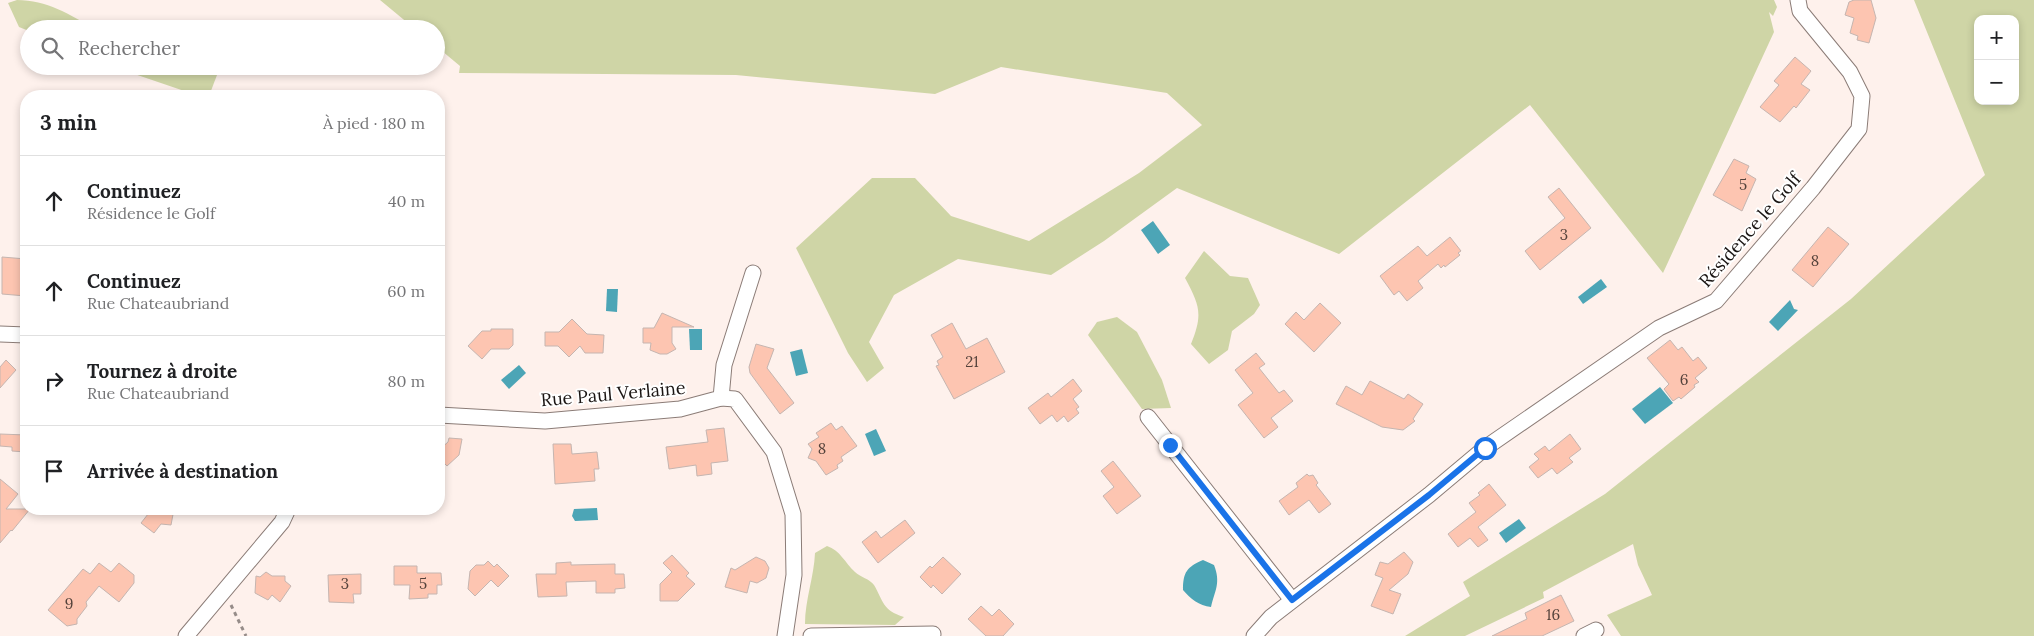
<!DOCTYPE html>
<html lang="fr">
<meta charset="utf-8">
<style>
:root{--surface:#fff;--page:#f2f2f2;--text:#202124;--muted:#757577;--line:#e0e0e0}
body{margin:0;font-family:Lora,serif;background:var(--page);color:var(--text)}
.controls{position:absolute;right:15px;top:15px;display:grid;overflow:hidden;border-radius:10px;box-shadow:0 2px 8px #0003}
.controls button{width:45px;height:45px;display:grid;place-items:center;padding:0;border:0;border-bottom:1px solid var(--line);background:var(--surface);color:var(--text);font:25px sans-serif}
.stop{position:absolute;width:15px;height:15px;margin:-11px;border:4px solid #1a73e8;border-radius:50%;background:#fff}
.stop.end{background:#1a73e8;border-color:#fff;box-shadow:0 1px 5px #0008}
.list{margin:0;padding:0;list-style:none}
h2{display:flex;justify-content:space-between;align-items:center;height:65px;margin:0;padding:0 20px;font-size:21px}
h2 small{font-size:16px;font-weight:400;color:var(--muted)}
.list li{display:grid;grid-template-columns:32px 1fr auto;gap:15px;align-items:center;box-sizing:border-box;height:90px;padding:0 20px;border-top:1px solid var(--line)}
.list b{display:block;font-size:19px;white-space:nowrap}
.list p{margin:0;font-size:16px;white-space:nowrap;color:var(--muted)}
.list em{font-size:16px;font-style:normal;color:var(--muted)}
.icon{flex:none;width:28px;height:28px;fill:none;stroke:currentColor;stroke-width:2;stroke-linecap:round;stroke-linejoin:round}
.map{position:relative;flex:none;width:2034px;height:636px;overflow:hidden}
.search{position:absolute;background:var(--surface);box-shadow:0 2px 8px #0003;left:20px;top:20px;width:425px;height:55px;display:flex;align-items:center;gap:12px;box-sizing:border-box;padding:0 18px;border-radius:28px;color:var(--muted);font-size:19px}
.panel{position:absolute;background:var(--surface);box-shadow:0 2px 8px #0003;left:20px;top:90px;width:425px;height:425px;border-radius:20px}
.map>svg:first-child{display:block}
.green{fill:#cfd5a6;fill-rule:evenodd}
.water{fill:#4ca5b6}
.building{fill:#fdc5b1;stroke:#c5b5b0}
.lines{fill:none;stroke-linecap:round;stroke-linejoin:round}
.street-casing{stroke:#8b7c77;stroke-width:17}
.path{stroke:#968c89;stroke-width:3;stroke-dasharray:4 4;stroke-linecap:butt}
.street{stroke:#fff;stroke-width:15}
.route{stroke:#1a73e8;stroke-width:6}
.labels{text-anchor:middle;stroke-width:4;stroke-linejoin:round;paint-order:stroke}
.number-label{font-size:15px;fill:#53413a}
.street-label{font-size:18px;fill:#1a1513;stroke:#fff}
</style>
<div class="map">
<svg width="2034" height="636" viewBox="0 0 2034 636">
<rect width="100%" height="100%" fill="#fef1ec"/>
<!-- green -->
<g class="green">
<path d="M17 0C47 0 69 14 95 29H29V31L19 27 8 3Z"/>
<path d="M380 0H1774L1777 7 1773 16 1769 12 1774 32 1663 273 1530 105 1339 254 1177 188 1104 241 1051 275 958 259 894 295 869 342 884 368 867 382 848 353 796 248 872 178H915L951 216 1029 241 1139 173 1202 125 1167 93 1001 67 935 94 736 75 459 73 460 66 436 46V29H415Z"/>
<path d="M1914 0H2034V636H1621L1607 615 1652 595 1638 565 1633 544 1543 592 1544 598 1465 636H1405L1470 596 1463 582 1605 494 1851 299 1985 175ZM1978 19H2015V101H1978Z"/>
<path d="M111 66H205L217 75 209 96H199Z"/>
<path d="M1204 251 1230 276 1248 278 1260 305 1254 314 1232 331 1228 350 1209 364 1191 344C1203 314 1200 306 1185 278Z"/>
<path d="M1117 317 1137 332 1162 380 1171 408 1142 409 1088 335 1097 322Z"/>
<path d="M827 546C840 550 845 563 855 572 860 577 870 579 874 585 884 602 882 610 904 617L895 625 805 624C805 600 814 577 815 553Z"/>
</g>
<!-- water -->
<g class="water">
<path d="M1153 221 1170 245 1158 254 1141 230Z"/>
<path d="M1601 279 1607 287 1583 304 1578 297Z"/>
<path d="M607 289H618L617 312 606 311Z"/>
<path d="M1790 300 1794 309 1798 310 1778 331 1769 322Z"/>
<path d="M689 329H702V350H690Z"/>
<path d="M802 349 808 373 796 376 790 352Z"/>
<path d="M519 365 526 373 509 389 501 380Z"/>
<path d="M1660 387 1673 403 1645 424 1632 409Z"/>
<path d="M876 429 886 451 874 456 865 434Z"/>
<path d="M597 508 598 520 575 521 572 516 574 509Z"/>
<path d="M1519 519 1526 528 1506 543 1499 533Z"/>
<path d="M1203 560 1214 565C1221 583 1215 590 1211 607 1199 606 1190 598 1183 590 1183 572 1187 567 1203 560Z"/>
</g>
<!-- building -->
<g class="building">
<path d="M1854 0H1871L1876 18 1869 43 1857 40 1858 36 1850 33 1854 18 1845 15 1849 2Z"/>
<path d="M1795 57 1811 71 1801 84 1810 90 1796 108 1794 106 1780 122 1760 107 1779 85 1774 81Z"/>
<path d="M1734 159 1749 166 1746 173 1756 179 1742 211 1713 195Z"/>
<path d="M1559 188 1591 228 1540 270 1525 251 1565 218 1548 197Z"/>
<path d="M1828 227 1849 244 1813 287 1792 270Z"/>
<path d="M1450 237 1461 251 1458 253 1460 255 1445 267 1444 265 1441 268 1438 264 1418 281 1423 288 1407 301 1399 291 1394 295 1380 276 1418 246 1427 256Z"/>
<path d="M2 257 26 259V296L2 294Z"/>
<path d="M1320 303 1341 323 1314 352 1285 324 1296 312 1304 320Z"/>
<path d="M662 313 694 327H672V343L676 349 667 354H660L650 350 651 343H643V328H654Z"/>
<path d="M572 319 587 334 604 335 603 353H585L580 346 569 357 558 346H545V332H559Z"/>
<path d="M952 323 966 349 987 338 1005 372 954 399 936 366 939 365 937 361 943 357 931 335Z"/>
<path d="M491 329H513V345L509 349H491L482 359 468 346 482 331H491Z"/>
<path d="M1670 340 1678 350 1682 347 1693 361 1698 357 1707 368 1695 378 1699 382 1694 385 1695 387 1681 399 1679 397 1673 401 1664 389 1669 384 1647 358Z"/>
<path d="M756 344 774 349 767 368 794 403 780 414 750 373 749 367Z"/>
<path d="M1256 353 1265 364 1259 368 1279 393 1284 390 1293 401 1271 418 1278 427 1264 438 1238 405 1253 393 1235 370Z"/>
<path d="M6 360 16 370 0 388V367Z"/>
<path d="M1073 379 1082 391 1073 399 1079 407 1076 409 1079 413 1068 422 1064 416 1057 422 1052 415 1040 424 1028 408 1048 393 1051 397Z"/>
<path d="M1370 381 1404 399 1408 394 1423 404 1413 419 1415 421 1403 430 1382 427 1336 404 1346 386 1362 395Z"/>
<path d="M831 423 836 430 842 426 857 446 841 457 843 461 837 465 838 468 826 475 816 461 808 458 812 449 808 444 819 437 816 433Z"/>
<path d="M724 428 728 461 711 463 712 474 697 476 696 465 669 469 666 447 708 442 706 430Z"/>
<path d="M0 434 26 435V452L12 451V447L0 446Z"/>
<path d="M1570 434 1581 449 1569 458 1573 462 1557 474 1552 468 1538 478 1529 467 1539 459 1534 454 1545 446 1549 451Z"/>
<path d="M449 438 462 439 459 455 447 466 439 458V450L448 442Z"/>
<path d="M553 444H571L572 454 597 452 599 469H594L595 481 555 484Z"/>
<path d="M1113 461 1141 496 1117 514 1103 496 1114 487 1101 471Z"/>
<path d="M1307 474 1309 476 1313 475 1318 483 1316 485 1331 504 1319 513 1309 500 1289 515 1279 501 1298 487 1296 483Z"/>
<path d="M0 479 18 494 6 509H30L12 531 11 530 0 543Z"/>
<path d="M1489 484 1506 505 1478 527 1488 540 1478 547 1470 538 1458 547 1448 534 1476 512 1469 503 1480 495 1478 493Z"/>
<path d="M152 509H174L171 525 161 524 154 533 141 523Z"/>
<path d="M905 520 915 533 878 563 862 542 876 531 881 538Z"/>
<path d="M1404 552 1413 562 1408 574 1389 590 1401 594 1393 614 1371 606 1383 578 1375 575 1380 562 1388 564Z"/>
<path d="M672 555 689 573 686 576 695 584 678 601H660V584L672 572 663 563Z"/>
<path d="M756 557 765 561 769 568 766 578 757 583 750 581 747 593 725 587 731 568 735 570Z"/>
<path d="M943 557 961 574 942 594 933 585 931 588 920 577 930 566 932 568Z"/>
<path d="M488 561 494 567 497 564 509 576 498 587 491 580 475 596 468 589 470 571 476 565H484Z"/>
<path d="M571 562V565L615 564V574H624L625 588 615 589V593H596V581L566 582 567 596 538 597 536 574H556V563Z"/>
<path d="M99 563 111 572 119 563 134 575V583L119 602 99 586 86 602 87 606 77 619V624L67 626 48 610 83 569 90 574Z"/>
<path d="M394 566H417V573H441L442 585H437V594H428V598L409 599 410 585H394Z"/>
<path d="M266 572 272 576H285V581L291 586 280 602 272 595 268 600 255 593 256 576 260 577Z"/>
<path d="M361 574V594H353L354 603 329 602 328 575Z"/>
<path d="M1561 595 1574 621 1542 636H1492L1527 619 1525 613Z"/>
<path d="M981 606 992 616 999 609 1014 624 1003 636H986L968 619Z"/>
</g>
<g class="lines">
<!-- street casing -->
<g class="street-casing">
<g id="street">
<path d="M0 334 26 335"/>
<path d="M721 398 735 399 774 452 793 514 794 575 785 636"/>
<path d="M439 415 545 421 680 409 721 398 724 365 753 273"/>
<path d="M1148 417 1292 600"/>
<path d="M186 636 282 522 288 509"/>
<path d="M811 636 933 634"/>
<path d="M1254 636 1271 617 1429 495 1485 448 1659 328 1716 301 1813 188 1859 129 1862 96 1850 72 1800 11 1798 0"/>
<path d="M1584 636 1596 630"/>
</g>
</g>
<!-- path -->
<path class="path" d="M231 605 246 636"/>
<!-- street -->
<use href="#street" class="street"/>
</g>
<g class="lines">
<!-- route -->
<path class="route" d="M1170 445 1292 600 1429 495 1485 448"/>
</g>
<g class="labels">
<!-- number labels -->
<g class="number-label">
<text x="1743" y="190">5</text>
<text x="1564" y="240">3</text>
<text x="1815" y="266">8</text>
<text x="972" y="367">21</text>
<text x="1684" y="385">6</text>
<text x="822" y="454">8</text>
<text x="345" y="589">3</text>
<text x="423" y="589">5</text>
<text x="69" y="609">9</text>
<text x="1553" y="620">16</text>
</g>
<!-- street labels -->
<g class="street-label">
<text transform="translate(1750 230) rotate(-49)" y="6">Résidence le Golf</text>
<text transform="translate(613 394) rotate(-5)" y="6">Rue Paul Verlaine</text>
</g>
</g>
</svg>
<div class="controls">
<button>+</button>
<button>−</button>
</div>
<div class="stop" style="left:1485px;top:448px"></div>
<div class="stop end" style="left:1170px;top:445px"></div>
<div class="search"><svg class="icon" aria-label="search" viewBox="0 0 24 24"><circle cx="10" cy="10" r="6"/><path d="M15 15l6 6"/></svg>Rechercher</div>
<section class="panel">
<h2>3 min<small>À pied · 180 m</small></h2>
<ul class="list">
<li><svg class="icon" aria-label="ahead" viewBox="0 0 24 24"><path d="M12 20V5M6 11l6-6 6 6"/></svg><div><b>Continuez</b><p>Résidence le Golf</p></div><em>40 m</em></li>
<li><svg class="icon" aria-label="ahead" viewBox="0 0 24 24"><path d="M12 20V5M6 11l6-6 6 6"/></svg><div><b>Continuez</b><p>Rue Chateaubriand</p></div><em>60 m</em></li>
<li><svg class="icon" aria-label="right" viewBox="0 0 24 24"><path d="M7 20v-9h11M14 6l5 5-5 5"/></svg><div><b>Tournez à droite</b><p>Rue Chateaubriand</p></div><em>80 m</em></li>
<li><svg class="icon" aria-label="arrive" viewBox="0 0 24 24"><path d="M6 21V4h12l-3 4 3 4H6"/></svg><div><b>Arrivée à destination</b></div></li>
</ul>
</section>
</div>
